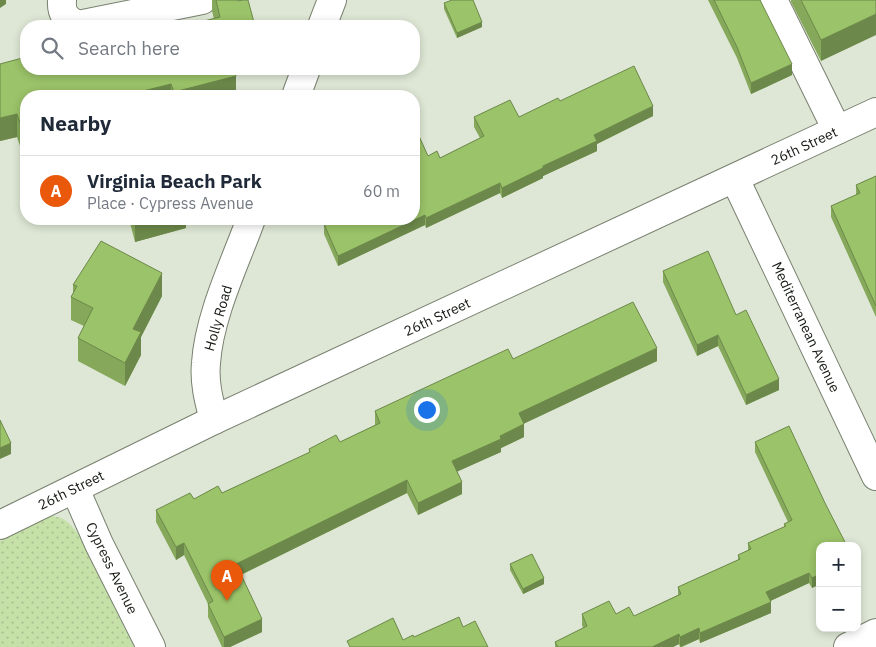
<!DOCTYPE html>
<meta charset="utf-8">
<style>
:root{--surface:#fff;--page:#f6f6f7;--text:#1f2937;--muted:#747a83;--line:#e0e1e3;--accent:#ea580c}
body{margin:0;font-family:"IBM Plex Sans",sans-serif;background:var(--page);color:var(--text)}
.controls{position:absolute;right:15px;bottom:15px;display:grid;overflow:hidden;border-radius:10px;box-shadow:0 2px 8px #0003}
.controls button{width:45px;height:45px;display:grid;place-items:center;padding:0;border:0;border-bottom:1px solid var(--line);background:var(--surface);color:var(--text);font:25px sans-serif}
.you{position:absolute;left:426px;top:409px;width:18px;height:18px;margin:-12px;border:4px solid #fff;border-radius:50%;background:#1a73e8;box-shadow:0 0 0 8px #1a73e833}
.badge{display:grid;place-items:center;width:32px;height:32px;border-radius:50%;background:var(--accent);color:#fff;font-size:16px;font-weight:700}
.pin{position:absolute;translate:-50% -41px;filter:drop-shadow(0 1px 2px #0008)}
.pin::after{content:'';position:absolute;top:26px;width:18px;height:15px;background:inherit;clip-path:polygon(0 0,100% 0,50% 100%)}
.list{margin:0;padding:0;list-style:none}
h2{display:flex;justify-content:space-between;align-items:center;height:65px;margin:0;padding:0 20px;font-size:21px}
h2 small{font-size:16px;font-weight:400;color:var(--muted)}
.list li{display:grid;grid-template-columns:32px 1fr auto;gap:15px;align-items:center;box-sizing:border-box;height:70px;padding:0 20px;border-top:1px solid var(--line)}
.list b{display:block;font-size:19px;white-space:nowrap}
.list p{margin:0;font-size:16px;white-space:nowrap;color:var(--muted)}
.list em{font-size:16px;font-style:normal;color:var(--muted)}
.icon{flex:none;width:28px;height:28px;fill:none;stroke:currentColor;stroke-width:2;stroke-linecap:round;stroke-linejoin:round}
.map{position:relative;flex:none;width:876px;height:647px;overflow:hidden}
.search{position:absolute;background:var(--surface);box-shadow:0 2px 8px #0003;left:20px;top:20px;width:400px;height:55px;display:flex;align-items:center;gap:12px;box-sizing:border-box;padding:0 18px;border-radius:20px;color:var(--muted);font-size:19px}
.panel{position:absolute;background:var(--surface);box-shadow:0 2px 8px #0003;left:20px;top:90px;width:400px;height:135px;border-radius:20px}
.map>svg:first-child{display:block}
.park{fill:url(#park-dots)}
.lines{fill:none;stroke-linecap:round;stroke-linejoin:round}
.minor-casing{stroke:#798170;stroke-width:30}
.minor{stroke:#fff;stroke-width:28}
.wall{fill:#85a85a}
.shaded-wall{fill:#6c884a}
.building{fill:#9bc369;stroke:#6c884a}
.labels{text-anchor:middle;stroke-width:4;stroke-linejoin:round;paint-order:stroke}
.street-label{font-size:14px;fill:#141811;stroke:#fff}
</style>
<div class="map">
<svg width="876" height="647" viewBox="0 0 876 647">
<defs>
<pattern id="park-dots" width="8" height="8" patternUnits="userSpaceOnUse" patternTransform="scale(1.25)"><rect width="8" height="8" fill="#c6e1a8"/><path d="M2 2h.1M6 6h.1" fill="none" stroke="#a9c090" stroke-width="1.8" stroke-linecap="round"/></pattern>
</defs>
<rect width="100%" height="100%" fill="#dee7d5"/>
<!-- park -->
<path class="park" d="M48 516C64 516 69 522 78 534L134 647H0V541Z"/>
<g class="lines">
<!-- minor casing -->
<g class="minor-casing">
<g id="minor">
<path d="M62 0C61 14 66 19 78 25L202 0"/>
<path d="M773 0 837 130"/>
<path d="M322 26 332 0"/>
<path d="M296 96 306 69"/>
<path d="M735 179 876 476"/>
<path d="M214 420C209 401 204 383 206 363 209 316 235 263 251 219"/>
<path d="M75 489 99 544 151 647"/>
<path d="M0 525 214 420 876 112"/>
<path d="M848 647 876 633"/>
</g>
</g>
<!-- minor -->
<use href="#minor" class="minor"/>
</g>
<!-- wall -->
<g class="wall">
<path d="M212 0H238L255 26 214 19 212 11Z"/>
<path d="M708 0H760L792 75 751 94 737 58Z"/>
<path d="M791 0H876L821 61 791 2Z"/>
<path d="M444 3 482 27 457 38 444 9Z"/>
<path d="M26 69H246L235 72 236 96H26L20 146 17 137 0 141Z"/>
<path d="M560 101 653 116 597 144V151L543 176V178L502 198 500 193 426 228 425 225 338 266 324 234V224L414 219 428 156 440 158 480 138 474 127V117H519Z"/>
<path d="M876 176V317L831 217V206L856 195V185Z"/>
<path d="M129 219H186V228L135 242Z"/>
<path d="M663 271 736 315 779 390 746 405 718 346 697 356 663 282Z"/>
<path d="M73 285 162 296 141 337V355L125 386 78 361V338L84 326 71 320V297L73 294Z"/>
<path d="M513 359 657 361 524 423V437L501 448V452L457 471 462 494 418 515 407 493 241 575 262 632 230 647H222L208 617V604L184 555 176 560 156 522V510L194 499 222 493 309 453V449L340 442 375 425V411Z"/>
<path d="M755 442 820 546V584L812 588 809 583 770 601 771 613 700 643 699 639 682 647H680L679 644 673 647H555V642L583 628 582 625V614H616L634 616 678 595V587L738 560V555L748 550V543L784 527V524L788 522 755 452Z"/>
<path d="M510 564 544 584 523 594 510 570Z"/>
</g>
<!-- shaded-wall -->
<g class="shaded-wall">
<path d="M0 0H6V4L0 8Z"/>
<path d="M876 14V35L821 61V40Z"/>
<path d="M482 22V27L457 38V33Z"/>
<path d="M792 64V75L751 94V83Z"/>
<path d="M230 69H246L230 73Z"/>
<path d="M236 76V96H174V92Z"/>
<path d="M171 84V96H123Z"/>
<path d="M109 91V96H90Z"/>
<path d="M653 106V116L597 144V151L543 176V178L502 198V188L543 166 594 135Z"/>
<path d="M17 114V137L0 141V118Z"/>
<path d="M26 121V144L20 146V123Z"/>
<path d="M500 183V193L426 228V218Z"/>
<path d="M425 215V225L338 266V256Z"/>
<path d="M135 219H186V228L135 242Z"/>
<path d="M162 273V296L141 337V355L125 386V363L133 329Z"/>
<path d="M718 335V346L697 356V345Z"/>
<path d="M657 348V361L519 426V413Z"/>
<path d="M779 379V390L746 405V395Z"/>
<path d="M524 424V437L501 448V452L452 474V461Z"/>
<path d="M11 443V454L0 459V448Z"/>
<path d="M407 480V493L236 577V564Z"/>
<path d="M462 482V494L418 515V503Z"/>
<path d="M184 543V555L176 560V547Z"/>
<path d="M809 573V583L766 603V592Z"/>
<path d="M820 574V584L812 588V578Z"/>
<path d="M544 578V584L523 594V589Z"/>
<path d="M771 602V613L700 643V633Z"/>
<path d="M262 619V632L230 647H224V637Z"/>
<path d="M699 628V639L680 647V637Z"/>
<path d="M679 634V644L673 647H652Z"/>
</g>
<!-- building -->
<g class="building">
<path d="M216 0H238V1L243 0H248L255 26H184L220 17Z"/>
<path d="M452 0H473L482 22 457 33 444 3Z"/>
<path d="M714 0H760L792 64 751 83 737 47Z"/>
<path d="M801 0H876V14L821 40Z"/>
<path d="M158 24 159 26H150Z"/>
<path d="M26 57V69H234L236 76 174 92 171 84 123 96H110L109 91 90 96H26V121L20 123 17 114 0 118V64Z"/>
<path d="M634 66 653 106 594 135 597 141 543 166V168L502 188 500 183 426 218 425 215 338 256 324 224 335 219H414V125L428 156 437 151 440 158 484 136 474 117 510 100 519 117 558 98 560 101Z"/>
<path d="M876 176V306L831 206 860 193 856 185Z"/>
<path d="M101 241 162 273 133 329 141 332 125 363 78 338 93 308 71 297 77 286 73 285Z"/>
<path d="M708 251 736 315 746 310 779 379 746 395 718 335 697 345 663 271Z"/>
<path d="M633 302 657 348 519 413 524 424 500 436 501 439 452 461 462 482 418 503 407 480 236 564 262 619 224 637 208 604 213 601 184 543 176 547 156 510 190 493 194 499 218 486 222 493 310 452 309 449 336 435 340 442 380 423 375 411 508 349 513 359Z"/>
<path d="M0 420 11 443 0 448Z"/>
<path d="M789 426 825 503 847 546H820V574L812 578 809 573 766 592 771 602 700 633 699 628 680 637 679 634 652 647H558L555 642 587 626 582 614 609 601 616 614 629 607 634 616 681 594 678 587 740 559 738 555 751 549 748 543 786 526 784 524 792 520 755 442Z"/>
<path d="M532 554 544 578 523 589 510 564Z"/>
<path d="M459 617 463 627 475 621 488 647H350L347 641 393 618 403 640 413 635 414 637Z"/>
</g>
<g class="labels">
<!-- street labels -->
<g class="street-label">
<text transform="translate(804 146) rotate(-25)" y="5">26th Street</text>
<text transform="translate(437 317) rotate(-25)" y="5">26th Street</text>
<text transform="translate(218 318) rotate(-74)" y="5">Holly Road</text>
<text transform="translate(806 327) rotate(65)" y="5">Mediterranean Avenue</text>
<text transform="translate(71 490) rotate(-26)" y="5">26th Street</text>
<text transform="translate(112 568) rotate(64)" y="5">Cypress Avenue</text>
</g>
</g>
</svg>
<div class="controls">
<button>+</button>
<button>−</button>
</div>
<div class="you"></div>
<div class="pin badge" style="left:227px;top:601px">A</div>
<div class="search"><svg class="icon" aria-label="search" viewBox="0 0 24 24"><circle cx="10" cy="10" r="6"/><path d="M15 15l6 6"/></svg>Search here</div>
<section class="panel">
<h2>Nearby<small></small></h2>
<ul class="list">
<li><span class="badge">A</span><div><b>Virginia Beach Park</b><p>Place · Cypress Avenue</p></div><em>60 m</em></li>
</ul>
</section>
</div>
